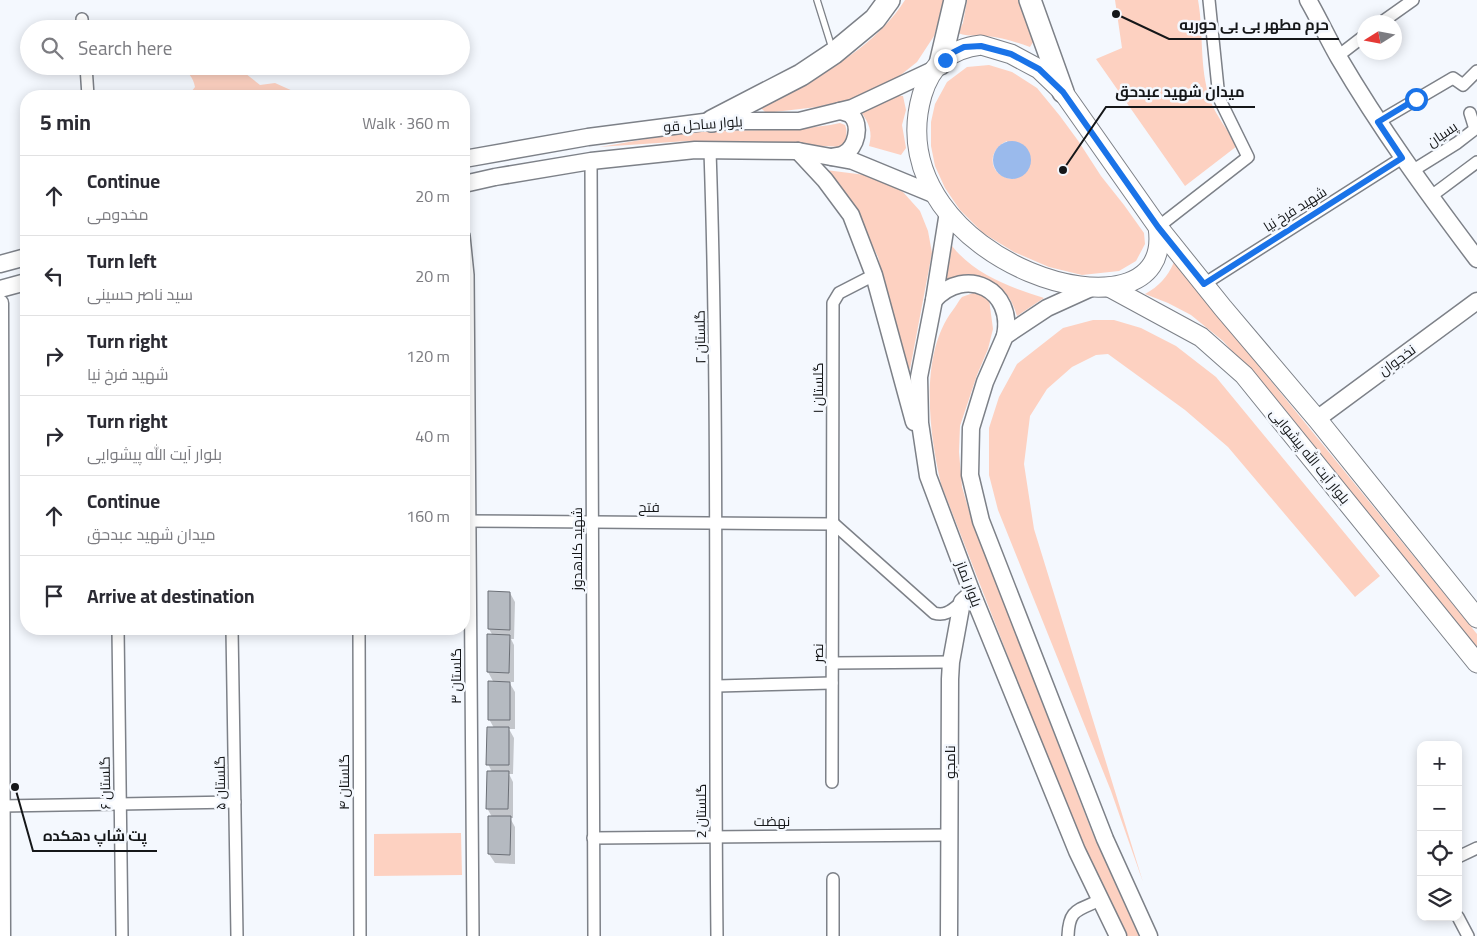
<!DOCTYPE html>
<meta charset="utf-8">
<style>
:root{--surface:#fff;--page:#f2f2f3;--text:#2b2b33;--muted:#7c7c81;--line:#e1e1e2}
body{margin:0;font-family:Georgia,Cairo,serif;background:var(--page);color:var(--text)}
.controls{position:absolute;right:15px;bottom:15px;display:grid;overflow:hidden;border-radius:10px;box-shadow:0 2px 12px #0003}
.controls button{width:45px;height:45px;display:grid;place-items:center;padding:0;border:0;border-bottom:1px solid var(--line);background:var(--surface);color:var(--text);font:25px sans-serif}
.compass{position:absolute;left:1357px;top:15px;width:45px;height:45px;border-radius:50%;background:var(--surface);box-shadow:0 2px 12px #0003;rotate:259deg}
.stop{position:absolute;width:15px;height:15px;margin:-11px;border:4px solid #1a73e8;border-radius:50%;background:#fff}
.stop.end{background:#1a73e8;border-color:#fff;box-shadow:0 1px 5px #0008}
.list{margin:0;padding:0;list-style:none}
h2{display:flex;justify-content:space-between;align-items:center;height:65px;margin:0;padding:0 20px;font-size:21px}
h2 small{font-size:16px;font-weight:400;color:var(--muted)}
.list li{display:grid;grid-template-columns:32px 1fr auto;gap:15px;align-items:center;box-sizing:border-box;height:80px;padding:0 20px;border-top:1px solid var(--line)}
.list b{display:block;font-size:19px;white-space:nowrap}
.list p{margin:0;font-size:16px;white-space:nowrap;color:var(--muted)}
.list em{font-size:16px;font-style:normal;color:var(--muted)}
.icon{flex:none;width:28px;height:28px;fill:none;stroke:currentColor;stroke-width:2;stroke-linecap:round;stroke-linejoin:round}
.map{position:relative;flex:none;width:1477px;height:936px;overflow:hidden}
.search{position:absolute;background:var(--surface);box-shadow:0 2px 12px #0003;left:20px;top:20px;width:450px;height:55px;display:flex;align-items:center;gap:12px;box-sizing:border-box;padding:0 18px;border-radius:28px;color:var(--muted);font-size:19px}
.panel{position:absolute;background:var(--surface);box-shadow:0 2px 12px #0003;left:20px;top:90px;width:450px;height:545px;border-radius:20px}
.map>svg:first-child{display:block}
.green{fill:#fdd1c1;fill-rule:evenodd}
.water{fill:#9abaec}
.shadow{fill:#0003}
.building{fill:#b5bac1;stroke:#6b6f76}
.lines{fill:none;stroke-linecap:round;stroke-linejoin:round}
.lane-casing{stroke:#7d8188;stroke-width:8}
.street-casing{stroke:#7d8188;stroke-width:14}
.secondary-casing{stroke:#7d8188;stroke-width:19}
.primary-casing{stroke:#7d8188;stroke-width:21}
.highway-casing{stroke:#7d8188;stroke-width:24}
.lane{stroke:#fff;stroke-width:5.5}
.street{stroke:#fff;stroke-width:11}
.secondary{stroke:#fff;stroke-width:16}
.primary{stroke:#fff;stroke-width:19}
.highway{stroke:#fff;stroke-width:21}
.route{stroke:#1a73e8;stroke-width:6}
.labels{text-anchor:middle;stroke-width:5;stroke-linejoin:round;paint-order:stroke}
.street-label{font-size:14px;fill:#151719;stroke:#f4f8fe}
.leader{fill:none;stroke:#151719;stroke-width:2}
.callout-dot{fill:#151719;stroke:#f4f8fe;stroke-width:2}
.callout-label{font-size:15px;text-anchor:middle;font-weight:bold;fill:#151719;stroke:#f4f8fe;stroke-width:5;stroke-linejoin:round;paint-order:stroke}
</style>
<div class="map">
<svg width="1477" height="936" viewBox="0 0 1477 936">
<rect width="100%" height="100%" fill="#f4f8fe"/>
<!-- green -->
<g class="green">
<path d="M905 0H945L934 36 917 62 897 78 848 100 817 107 766 113 761 108C774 99 788 93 802 85 840 65 882 37 905 0Z"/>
<path d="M967 0H1021L1035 39 1030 47C1016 42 1001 37 986 36 976 35 967 37 958 33L963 23Z"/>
<path d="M1115 0H1198C1204 33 1199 67 1210 99 1214 113 1230 133 1237 146L1185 186 1096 59 1122 48Z"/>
<path d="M989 65 1012 72 1037 88 1060 116 1079 142 1101 176 1124 205 1144 233 1145 244 1136 261 1119 271 1082 275 1049 267 1014 252 983 233 960 210 945 188 935 166 931 146V122L935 104 947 82 967 67ZM1007 141 1014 179C989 178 985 151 1007 141Z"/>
<path d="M180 66H236L260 85 275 83 304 96H188L195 87C193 77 188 72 180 66Z"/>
<path d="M898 96H903L906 110 902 125 906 148 901 155 869 146C873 132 869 123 861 112Z"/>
<path d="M840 123 845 125C848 133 846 140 843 147L739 142 687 141 599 147C637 141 675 133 713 131 756 129 798 132 840 123Z"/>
<path d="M826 170 865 175 887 183 903 192 920 211 928 231 932 253 910 369 905 367 878 257 860 221Z"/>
<path d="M952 246C974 274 1011 288 1044 298L1017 316C1005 275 981 282 945 282Z"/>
<path d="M1174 262 1477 634V648L1283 407 1223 341 1191 315 1168 303 1145 294C1159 286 1167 278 1174 262Z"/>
<path d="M976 292 989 299 993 329 988 349 977 375 960 426 959 452 962 487 972 521 1092 832 1139 936H1127L1082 847 941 484C929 433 919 354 953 310 956 306 959 300 962 297 966 295 972 294 976 292Z"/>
<path d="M1093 320H1114L1141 328 1176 346 1216 377 1380 576 1355 597 1228 447 1185 410 1108 354 1096 355 1072 367 1047 389 1030 416 1024 464 1034 529 1143 882 1111 791 998 510 989 475V428L999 397 1017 364 1063 328Z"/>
<path d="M461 833 462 875 374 876V834Z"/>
</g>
<!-- water -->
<circle class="water" cx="1012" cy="160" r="19"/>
<!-- shadow -->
<path class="shadow" d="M489 593H510L515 602 514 639H511L514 645V682H509L515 692V729H509L514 738 513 774H509L513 782V818H510L515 827V864L495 863 489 854 492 817 487 808 492 772 488 764 494 728 489 719 494 683 488 672 493 636 489 629Z"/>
<!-- building -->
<g class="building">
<path d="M488 591 510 592V630L488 629Z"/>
<path d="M487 634 510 635 509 673 487 672Z"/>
<path d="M488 681 510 682V720H488Z"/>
<path d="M487 727H509V765H486Z"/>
<path d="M487 771H509L508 809H486Z"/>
<path d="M488 816H511L510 855 488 854Z"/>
</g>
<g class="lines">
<!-- lane casing -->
<g class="lane-casing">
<path id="lane" d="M817 0 832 48"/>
</g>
<!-- street casing -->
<g class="street-casing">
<g id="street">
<path d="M82 19 83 29"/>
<path d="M1382 22 1413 0"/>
<path d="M1338 56 1364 36"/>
<path d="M86 66 88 96"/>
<path d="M1378 122 1453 78 1463 85 1477 71"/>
<path d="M710 151C719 412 714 674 717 936"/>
<path d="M591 161 594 936"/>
<path d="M1412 171 1457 143 1475 129 1470 113"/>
<path d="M1430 197 1477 162"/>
<path d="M1158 227 1248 157 1219 98 1209 0"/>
<path d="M464 236 468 275 473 936"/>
<path d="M1204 284 1402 158"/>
<path d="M465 521 834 524"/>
<path d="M834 524 934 613C946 617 953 609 962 602"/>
<path d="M118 629 122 936"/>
<path d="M232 629 237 936"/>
<path d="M359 629 360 936"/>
<path d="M833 663 951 662"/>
<path d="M717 686 832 683"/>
<path d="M832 782 833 303 839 293 874 275"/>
<path d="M2 806 235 802"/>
<path d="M593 838 950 835"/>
<path d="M1458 857 1477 848"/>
<path d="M1458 917 1468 936"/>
<path d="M833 936V879"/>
<path d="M1068 936C1069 909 1077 911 1100 900"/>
</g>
</g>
<!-- secondary casing -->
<g class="secondary-casing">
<g id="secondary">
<path d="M1308 0C1319 19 1328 39 1339 58 1380 128 1428 194 1477 259"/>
<path d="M798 151 825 180 851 215 874 275 914 422"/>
<path d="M832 157C836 156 841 156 844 154 856 148 862 125 851 115 849 113 843 112 840 111"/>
<path d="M464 159 588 137 712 121H799L852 108 935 69"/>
<path d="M464 184 495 177 591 161 695 150 798 151 853 161 933 194"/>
<path d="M948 212 934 300 919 377 920 423 928 476 972 593 1077 851 1118 936"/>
<path d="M0 264 26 257"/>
<path d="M1091 288 1047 308 1005 336 985 382 971 428 970 475 981 521 1105 839 1149 936"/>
<path d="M0 289 26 282"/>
<path d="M934 300C966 265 1015 290 1005 336"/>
<path d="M0 303 2 936"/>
<path d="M1317 419 1477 301"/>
<path d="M949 936 950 679 951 662 962 602 972 593"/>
</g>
</g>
<!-- primary casing -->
<g class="primary-casing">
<g id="primary">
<path d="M981 45 1011 54 1039 69 1063 92 1158 227C1178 356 874 262 922 95 931 65 949 49 981 45Z"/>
<path d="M1158 227 1223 308 1317 419 1477 618"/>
<path d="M1109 287 1201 337 1244 375 1477 663"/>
</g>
</g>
<!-- highway casing -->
<g class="highway-casing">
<g id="highway">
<path d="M1030 0 1063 92"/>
<path d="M940 64 955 0"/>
<path d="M712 121 801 75 834 53 875 19 889 0"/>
</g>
</g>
<!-- lane -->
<use href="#lane" class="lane"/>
<!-- street -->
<use href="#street" class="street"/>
<!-- secondary -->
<use href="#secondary" class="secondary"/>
<!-- primary -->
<use href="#primary" class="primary"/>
<!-- highway -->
<use href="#highway" class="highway"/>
</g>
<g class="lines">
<!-- route -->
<path class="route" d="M945 60 952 53 964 47 981 46 1011 54 1039 69 1063 92 1158 227 1204 284 1402 158 1378 122 1416 99"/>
</g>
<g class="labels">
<!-- street labels -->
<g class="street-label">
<text transform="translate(703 124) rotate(-4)" y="5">بلوار ساحل قو</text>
<text transform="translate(1442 134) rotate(-34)" y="5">پسیان</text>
<text transform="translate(1295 209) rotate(-32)" y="5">شهید فرخ نیا</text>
<text transform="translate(700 337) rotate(-91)" y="5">گلستان ۲</text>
<text transform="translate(1397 360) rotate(-36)" y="5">نخجوان</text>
<text transform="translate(818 388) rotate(-90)" y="5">گلستان ۱</text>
<text transform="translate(1310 456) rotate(51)" y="5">بلوار آیت الله پیشوایی</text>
<text x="649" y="512">فتح</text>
<text transform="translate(577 549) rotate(-90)" y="5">شهید کلاهدوز</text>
<text transform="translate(969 584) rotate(69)" y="5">بلوار نماز</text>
<text transform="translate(818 653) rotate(-89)" y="5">نصر</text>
<text transform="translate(456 676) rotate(-90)" y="5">گلستان ۳</text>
<text transform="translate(950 762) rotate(-90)" y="5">نامجو</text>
<text transform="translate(344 782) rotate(-90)" y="5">گلستان ۴</text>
<text transform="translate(105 783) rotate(-91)" y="5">گلستان ۶</text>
<text transform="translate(220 783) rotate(-91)" y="5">گلستان ۵</text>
<text transform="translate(701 811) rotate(-90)" y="5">گلستان 2</text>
<text x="772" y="826">نهضت</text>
</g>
</g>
<!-- callouts -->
<path class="leader" d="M1116 14L1169 39H1339M1063 170L1106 107H1255M15 787L33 851H157"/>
<g class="callout-dot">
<circle cx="1116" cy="14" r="5"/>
<circle cx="1063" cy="170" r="5"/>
<circle cx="15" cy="787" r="5"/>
</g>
<g class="callout-label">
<text x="1254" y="30">حرم مطهر بی بی حوریه</text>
<text x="1180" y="97">میدان شهید عبدحق</text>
<text x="95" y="841">پت شاپ دهكده</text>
</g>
</svg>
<div class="controls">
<button>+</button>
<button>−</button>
<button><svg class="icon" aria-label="locate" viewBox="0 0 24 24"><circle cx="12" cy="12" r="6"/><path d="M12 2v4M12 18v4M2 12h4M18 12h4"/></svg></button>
<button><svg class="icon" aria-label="layers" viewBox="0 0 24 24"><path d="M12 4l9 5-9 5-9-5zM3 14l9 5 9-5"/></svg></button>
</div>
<svg class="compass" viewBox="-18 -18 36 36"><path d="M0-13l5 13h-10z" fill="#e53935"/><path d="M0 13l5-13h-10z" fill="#7c7c81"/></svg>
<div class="stop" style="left:1416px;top:99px"></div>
<div class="stop end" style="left:945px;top:60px"></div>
<div class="search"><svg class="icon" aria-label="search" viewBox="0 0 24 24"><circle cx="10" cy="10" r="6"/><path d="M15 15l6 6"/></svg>Search here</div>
<section class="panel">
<h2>5 min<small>Walk · 360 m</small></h2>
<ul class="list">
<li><svg class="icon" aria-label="ahead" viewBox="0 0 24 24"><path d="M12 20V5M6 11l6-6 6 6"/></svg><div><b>Continue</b><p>مخدومی</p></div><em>20 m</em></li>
<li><svg class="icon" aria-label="left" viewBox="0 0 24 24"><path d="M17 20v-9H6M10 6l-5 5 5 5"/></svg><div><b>Turn left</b><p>سید ناصر حسینی</p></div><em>20 m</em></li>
<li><svg class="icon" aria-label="right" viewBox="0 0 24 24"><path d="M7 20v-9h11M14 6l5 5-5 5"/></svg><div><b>Turn right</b><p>شهید فرخ نیا</p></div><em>120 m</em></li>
<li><svg class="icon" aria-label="right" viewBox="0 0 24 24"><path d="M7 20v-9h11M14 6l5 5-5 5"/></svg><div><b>Turn right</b><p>بلوار آیت الله پیشوایی</p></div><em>40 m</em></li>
<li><svg class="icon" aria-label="ahead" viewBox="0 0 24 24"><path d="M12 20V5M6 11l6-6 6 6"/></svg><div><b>Continue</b><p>میدان شهید عبدحق</p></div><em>160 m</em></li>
<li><svg class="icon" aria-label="arrive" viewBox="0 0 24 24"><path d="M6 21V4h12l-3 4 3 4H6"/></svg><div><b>Arrive at destination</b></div></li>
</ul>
</section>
</div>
